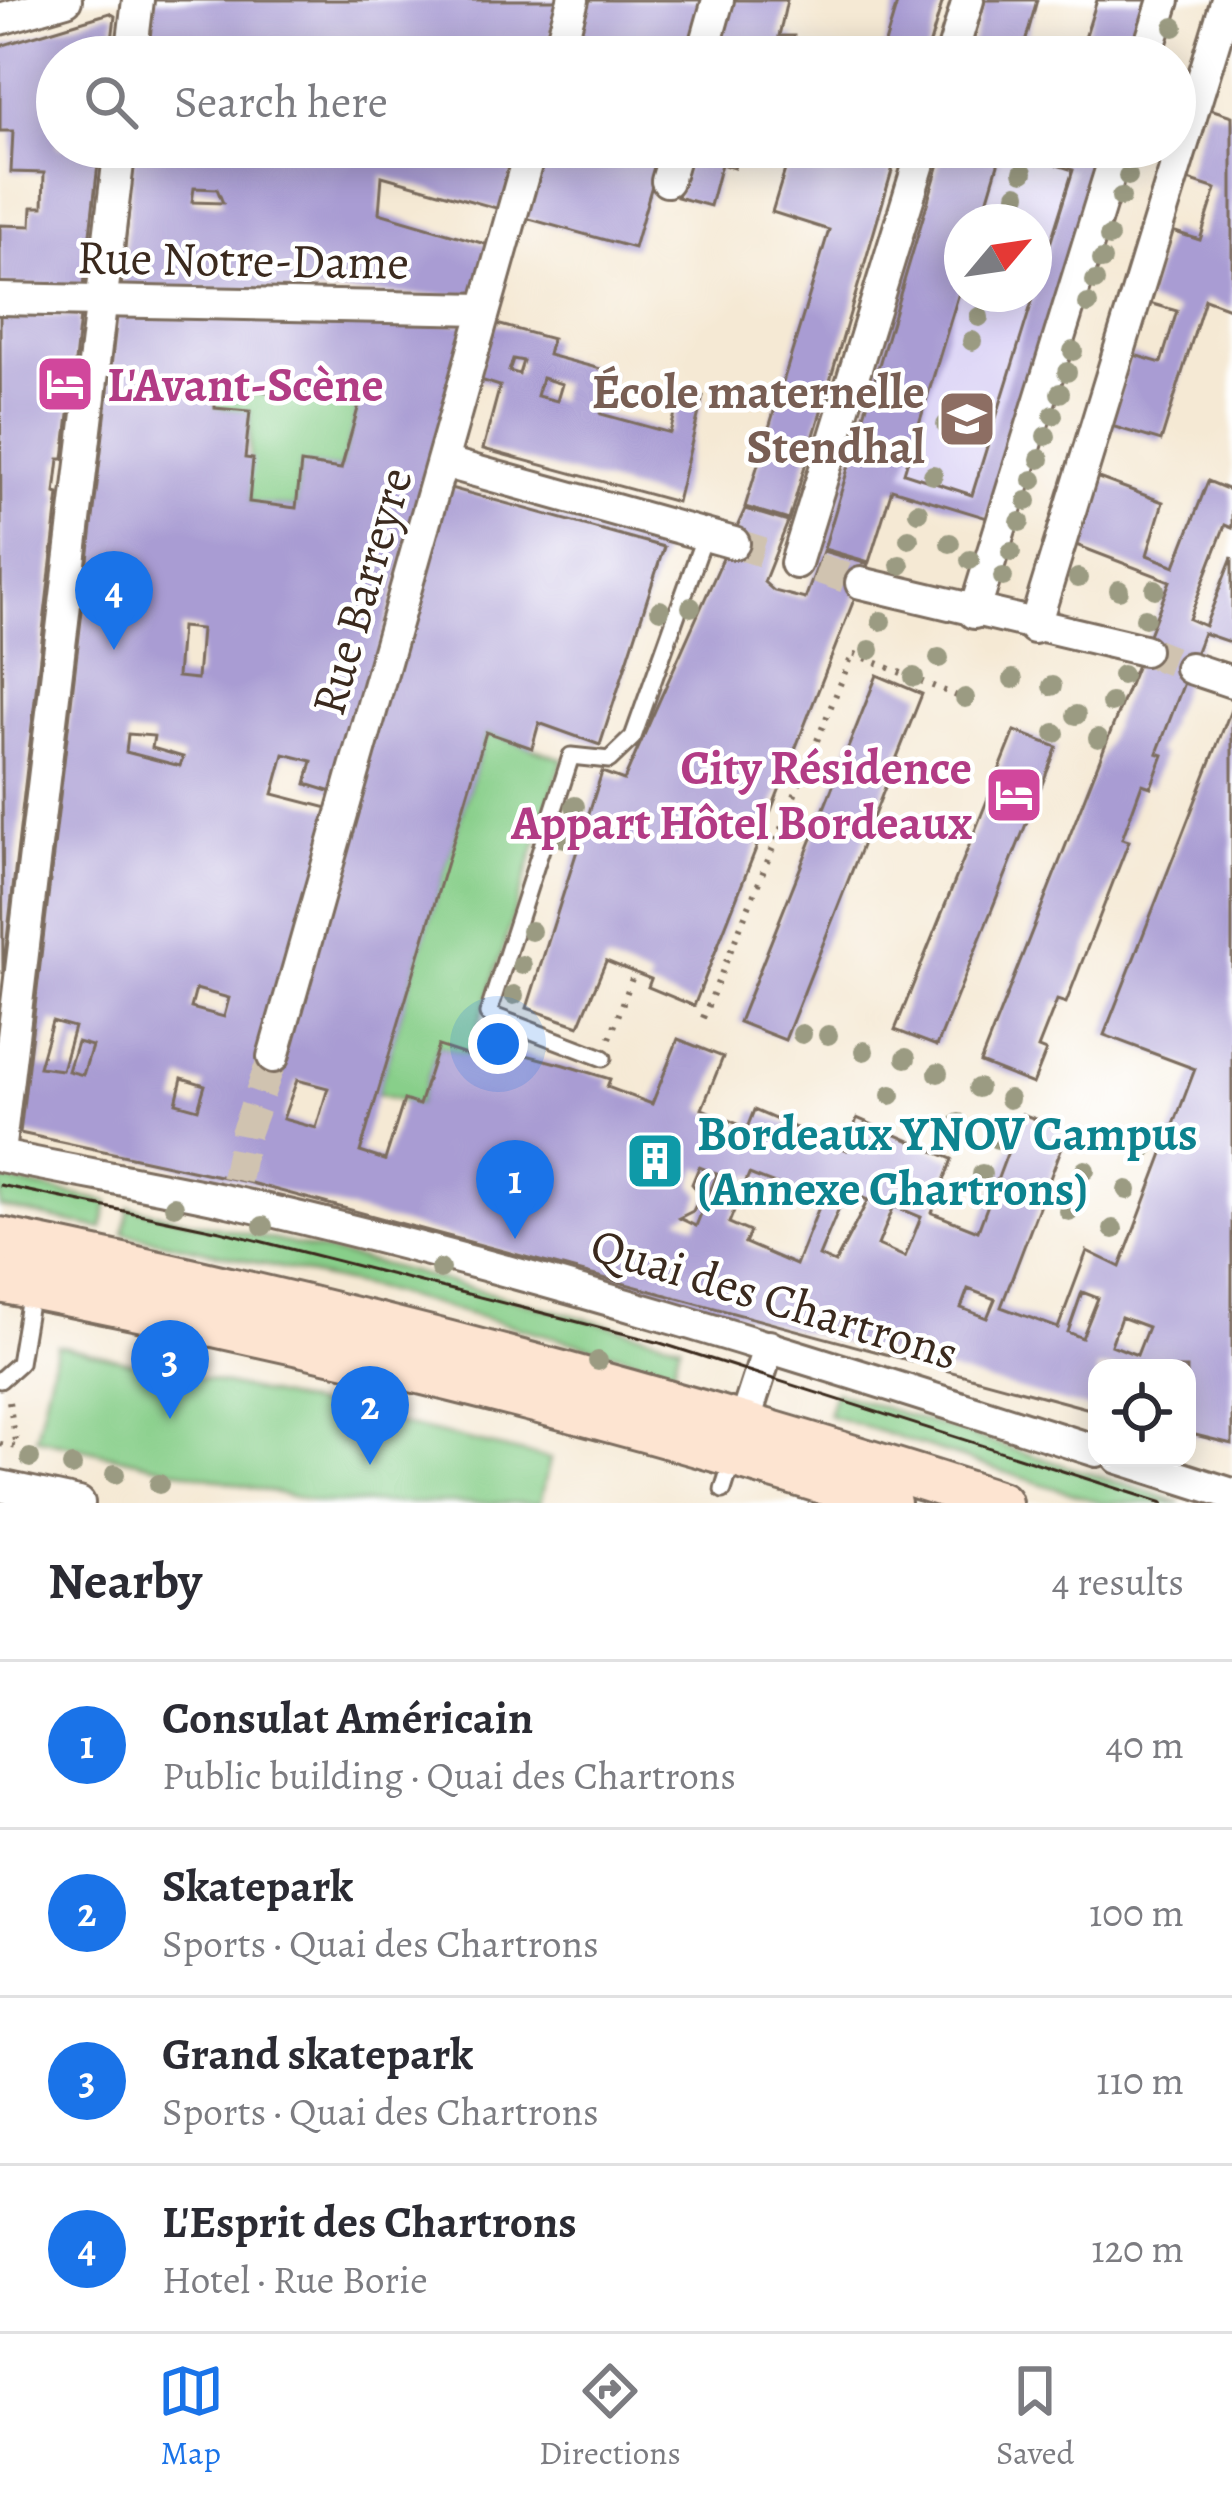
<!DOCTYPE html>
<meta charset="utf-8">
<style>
:root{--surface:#fff;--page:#f2f2f3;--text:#2b2b33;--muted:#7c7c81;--line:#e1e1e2;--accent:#1a73e8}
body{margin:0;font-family:Alegreya,serif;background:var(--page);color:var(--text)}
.controls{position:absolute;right:36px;bottom:36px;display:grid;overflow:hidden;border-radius:24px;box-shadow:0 6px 30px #0003}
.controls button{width:108px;height:108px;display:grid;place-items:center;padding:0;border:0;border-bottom:3px solid var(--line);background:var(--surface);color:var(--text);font:60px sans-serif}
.compass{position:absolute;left:944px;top:204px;width:108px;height:108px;border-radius:50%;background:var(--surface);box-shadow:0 6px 30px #0003;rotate:61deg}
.you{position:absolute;left:498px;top:1044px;width:42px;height:42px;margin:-30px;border:9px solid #fff;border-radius:50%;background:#1a73e8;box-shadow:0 0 0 18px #1a73e833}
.badge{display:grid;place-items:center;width:78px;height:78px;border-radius:50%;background:var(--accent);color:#fff;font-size:39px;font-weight:700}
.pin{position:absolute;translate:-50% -99px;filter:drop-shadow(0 3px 6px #0008)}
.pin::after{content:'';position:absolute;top:63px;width:42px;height:36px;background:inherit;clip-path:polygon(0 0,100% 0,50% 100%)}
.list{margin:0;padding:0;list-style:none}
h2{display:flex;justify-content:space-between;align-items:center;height:156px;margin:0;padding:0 48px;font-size:51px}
h2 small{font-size:39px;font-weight:400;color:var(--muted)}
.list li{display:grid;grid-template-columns:78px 1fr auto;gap:36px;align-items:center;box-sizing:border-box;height:168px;padding:0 48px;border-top:3px solid var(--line)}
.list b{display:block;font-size:45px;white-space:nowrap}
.list p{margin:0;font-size:39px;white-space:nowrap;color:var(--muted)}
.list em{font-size:39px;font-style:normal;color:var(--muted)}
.icon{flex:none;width:66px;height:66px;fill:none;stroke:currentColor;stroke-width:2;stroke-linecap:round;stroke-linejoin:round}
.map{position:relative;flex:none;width:1232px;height:1503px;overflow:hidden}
.search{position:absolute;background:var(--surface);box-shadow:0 6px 30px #0003;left:36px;right:36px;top:36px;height:132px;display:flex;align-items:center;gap:30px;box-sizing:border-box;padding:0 42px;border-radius:66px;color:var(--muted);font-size:45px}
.sheet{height:828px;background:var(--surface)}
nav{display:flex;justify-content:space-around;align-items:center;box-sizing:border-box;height:168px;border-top:3px solid var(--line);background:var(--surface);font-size:33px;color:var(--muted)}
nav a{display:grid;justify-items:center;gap:6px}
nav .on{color:var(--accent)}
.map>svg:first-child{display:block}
.built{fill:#ddd5f6}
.green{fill:#88cf8a;stroke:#627c54;stroke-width:3}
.building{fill:#a99cd3;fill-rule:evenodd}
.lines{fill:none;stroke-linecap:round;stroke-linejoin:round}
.street-tunnel{stroke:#d0c3b0;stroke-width:30;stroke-dasharray:30 15;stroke-linecap:butt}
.lane-casing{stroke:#7c6d5e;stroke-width:21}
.street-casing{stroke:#7c6d5e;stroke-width:36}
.secondary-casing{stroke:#7c6d5e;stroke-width:48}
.path{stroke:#7c6d5e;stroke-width:6;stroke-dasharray:3 9;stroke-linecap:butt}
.lane{stroke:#fff;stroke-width:15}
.street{stroke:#fff;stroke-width:30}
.secondary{stroke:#fde4d1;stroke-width:42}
.tram{stroke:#3b2a1e;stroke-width:3}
.tree{fill:#9b9b82}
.labels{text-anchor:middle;stroke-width:9;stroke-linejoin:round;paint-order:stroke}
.street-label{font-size:48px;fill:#3b2a1e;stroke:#fff}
.hotel-label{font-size:48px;font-weight:bold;fill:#b23c85;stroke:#fff;text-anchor:start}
.education-label{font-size:48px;font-weight:bold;fill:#785e54;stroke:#fff;text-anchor:end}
.culture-label{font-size:48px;font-weight:bold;fill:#0d838f;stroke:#fff;text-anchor:start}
</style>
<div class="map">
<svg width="1232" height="1503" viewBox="0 0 1232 1503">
<rect width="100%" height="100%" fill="#fff"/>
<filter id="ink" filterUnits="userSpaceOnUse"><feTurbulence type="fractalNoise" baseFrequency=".00833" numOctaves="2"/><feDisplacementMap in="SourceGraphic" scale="24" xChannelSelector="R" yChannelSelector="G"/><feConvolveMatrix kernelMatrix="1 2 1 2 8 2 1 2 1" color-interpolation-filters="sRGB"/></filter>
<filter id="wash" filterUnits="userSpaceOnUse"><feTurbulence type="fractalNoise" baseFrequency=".004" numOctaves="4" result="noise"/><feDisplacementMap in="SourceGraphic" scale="48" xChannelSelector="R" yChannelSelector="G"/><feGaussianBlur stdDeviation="2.7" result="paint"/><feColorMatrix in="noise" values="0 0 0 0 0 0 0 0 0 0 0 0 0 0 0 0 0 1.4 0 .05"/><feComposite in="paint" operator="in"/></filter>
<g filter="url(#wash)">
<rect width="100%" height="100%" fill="#f5e9d4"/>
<!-- built -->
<path class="built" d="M994 147H1073L1100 155 987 518 894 489 962 255V294H1034V222H972Z"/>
<!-- green -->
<g class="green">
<path d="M215 387 359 405 341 469 301 464 296 508 249 502 250 412 215 408Z"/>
<path d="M486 732 563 759 469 1056 438 1046 419 1105 377 1094Z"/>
<path d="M0 1179 108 1202 102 1229 0 1207Z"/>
<path d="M129 1207 385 1265 680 1344 673 1369 380 1290 124 1233Z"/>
<path d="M57 1345 550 1459 540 1503H321L36 1438Z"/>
<path d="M835 1392 1181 1503H1101L828 1415Z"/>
</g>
<g id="blocks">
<!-- building -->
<g class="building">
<path d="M561 0 545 57H392L393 43 274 41 272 57H245L247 46 200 41 198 57H145L154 0Z"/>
<path d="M583 0H704L688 57H630L632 49 616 45 612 57H567Z"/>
<path d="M732 0H787L779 36H794V49L783 46 781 57H715Z"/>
<path d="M943 0 926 57H881L898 0Z"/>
<path d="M985 0H1037L1021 57H969Z"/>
<path d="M1097 0H1149L1132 57H1079Z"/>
<path d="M110 13 115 16 110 57H57V147H100L84 286 0 285V225L31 226 32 207H43L44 173 11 172 13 131H0V46Z"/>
<path d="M1207 108 1232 116V309L1205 299 1161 441 1108 425 1131 354 1161 363 1177 311 1146 302 1169 230 1200 240 1216 189 1185 179Z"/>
<path d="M135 147H520L503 210 382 176 379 213 492 246 479 296 121 288ZM194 188 217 189 223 203 192 202Z"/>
<path d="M542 147H663L634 248 522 217Z"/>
<path d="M690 147H726L738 154 734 168 721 164 710 206 677 197Z"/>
<path d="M792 147H899L789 520 745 507 829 230 772 212Z"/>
<path d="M944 147H994L992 151 1001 154 981 222H962V283L904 473 972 495 1073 170 1001 147H1074L1100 155 987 518 892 489 869 562 824 549Z"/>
<path d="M0 314 80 317 64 459H59L55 493 59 494 3 974Z"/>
<path d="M117 316 469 324 339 794 306 784 312 761 284 754 273 794 335 810 447 487 664 547 600 745 539 723 532 748 486 732 360 1152 385 1160 404 1100 419 1105 438 1046 469 1056 473 1041 564 1065 610 1079 607 1087 652 1104 678 1039 723 1057 702 1109 747 1128 754 1110 847 1150 857 1118 952 1159 932 1213 978 1231 1022 1114 1068 1131 1001 1307 1058 1328 1087 1251 1120 1267 1195 1069 1104 1035 1232 707V1444L1187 1433V1368H1097V1411L247 1182 20 1133ZM231 384 301 399 302 392 335 396 334 402 359 405 341 469 301 463 296 508 249 502 253 459 245 458 250 411 215 408V387ZM181 627 201 629 197 679 177 677ZM128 734 154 736 152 748 183 757 180 766 126 752ZM196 989 229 998 224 1017 191 1008ZM52 1021 74 1027 62 1070 39 1067ZM77 1042 92 1046 83 1075 68 1071ZM182 1078 205 1085 198 1109 176 1103ZM297 1080 328 1088 316 1128 283 1119ZM699 1167 717 1174 696 1226 679 1218 693 1211 701 1195 692 1184ZM749 1174 821 1202 796 1265 745 1243 750 1232 729 1223ZM846 1191 868 1200 835 1263 819 1256ZM894 1206 921 1217 905 1257 878 1245ZM968 1289 995 1299 987 1318 961 1308ZM1082 1292 1098 1298 1082 1338 1068 1332ZM1121 1317 1148 1327 1137 1355 1111 1345Z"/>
<path d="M493 323 552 339 548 355 612 372 601 414 670 433 681 391 703 396 677 502 483 449 500 386 477 379ZM513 359 523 361 519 374 509 371ZM542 378 562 384 557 401 537 396Z"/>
<path d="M1093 476 1163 502 1147 555 1175 566 1208 481 1232 491V528L1225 525 1189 619 1205 626 1232 557V643L1203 633 1157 753 1163 755 1151 787 1142 784 1122 839 1129 841 1066 1003 1057 1000 1038 1048 1046 1051 1033 1084 980 1063 1170 581 1071 543Z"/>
<path d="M745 509 788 522 764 582 774 591 805 599 823 551 868 564 694 1006 648 987 651 979 606 961 579 1026 527 1008 602 772 624 780Z"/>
<path d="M877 675 922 694 785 1040 739 1022Z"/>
<path d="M1015 731 1057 747 937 1046 895 1030Z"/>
</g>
</g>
</g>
<g filter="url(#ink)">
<use href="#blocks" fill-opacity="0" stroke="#7c6d5e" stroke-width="3"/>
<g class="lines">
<!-- street-tunnel -->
<g class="street-tunnel">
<path d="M734 543 775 556"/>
<path d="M817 568 861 583"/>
<path d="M1144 650 1190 668"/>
<path d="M236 1180 245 1134 273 1057"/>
</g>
<!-- lane casing -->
<g class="lane-casing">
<g id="lane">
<path d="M603 1058 488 1014 571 756 609 760 633 737 705 535"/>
<path d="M0 1380 19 1363 31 1291"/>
<path d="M723 1490 733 1458"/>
</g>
</g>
<!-- street casing -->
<g class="street-casing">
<g id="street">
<path d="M0 19 66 0"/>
<path d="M131 57 138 0"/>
<path d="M557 57 573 0"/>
<path d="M702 57 718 0"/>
<path d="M951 57 968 0"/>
<path d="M1146 57 1164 0"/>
<path d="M667 181 677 147"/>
<path d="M0 299 484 309"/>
<path d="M443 462 734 543"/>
<path d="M796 563 924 147"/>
<path d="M861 583 1144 650"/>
<path d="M974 613 1118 147"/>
<path d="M1034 628 1227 0"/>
<path d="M1190 668 1232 682"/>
<path d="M273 1057 531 147"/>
<path d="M0 1145 120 147"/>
<path d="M0 1156C77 1172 155 1185 232 1202 525 1268 811 1359 1097 1451"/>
<path d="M737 1444 769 1346"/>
<path d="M1119 1458 1232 1494"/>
<path d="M0 1486 79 1503"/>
</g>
</g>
<!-- secondary casing -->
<g class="secondary-casing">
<g id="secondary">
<path d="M0 1239C339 1308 671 1397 1000 1503"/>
<path d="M0 1281C300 1340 598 1409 889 1503"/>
</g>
</g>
<!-- path -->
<g class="path">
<path d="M703 1018 853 653 974 703"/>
<path d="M610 1038 634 973"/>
<path d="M0 1444 17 1447 8 1396"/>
</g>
<!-- lane -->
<use href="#lane" class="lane"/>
<!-- street -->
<use href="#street" class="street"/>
<!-- secondary -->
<use href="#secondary" class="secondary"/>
<!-- tram -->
<path class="tram" d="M0 1185 220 1231 657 1342 1163 1503"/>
</g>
<!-- trees -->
<g class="tree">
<circle cx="1174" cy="27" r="10"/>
<circle cx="1023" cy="172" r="10"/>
<circle cx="1128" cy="176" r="10"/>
<circle cx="1017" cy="194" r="10"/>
<circle cx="1121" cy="197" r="10"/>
<circle cx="1109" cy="237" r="10"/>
<circle cx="1102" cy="260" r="10"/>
<circle cx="1095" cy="281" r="10"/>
<circle cx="1088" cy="304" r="10"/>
<circle cx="979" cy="317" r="10"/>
<circle cx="972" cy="341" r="10"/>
<circle cx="1073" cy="351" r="10"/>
<circle cx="1067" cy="372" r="10"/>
<circle cx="1060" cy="393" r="10"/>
<circle cx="1053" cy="415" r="10"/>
<circle cx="946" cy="425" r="10"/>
<circle cx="1046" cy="436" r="10"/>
<circle cx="1040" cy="459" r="10"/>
<circle cx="933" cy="475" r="10"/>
<circle cx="1033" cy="480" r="10"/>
<circle cx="1027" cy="501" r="10"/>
<circle cx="918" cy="512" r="10"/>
<circle cx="1020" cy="522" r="10"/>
<circle cx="909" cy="539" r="10"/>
<circle cx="950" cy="543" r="10"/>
<circle cx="1011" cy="552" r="10"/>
<circle cx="970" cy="560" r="10"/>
<circle cx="900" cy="565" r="10"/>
<circle cx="1003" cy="577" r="10"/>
<circle cx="1078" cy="578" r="10"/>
<circle cx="1155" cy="589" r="10"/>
<circle cx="1119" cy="590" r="10"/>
<circle cx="691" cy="607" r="10"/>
<circle cx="660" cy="610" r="10"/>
<circle cx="1145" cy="618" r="10"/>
<circle cx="881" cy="621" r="10"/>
<circle cx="870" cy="650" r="10"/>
<circle cx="939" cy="658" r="10"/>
<circle cx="1122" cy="675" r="10"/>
<circle cx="914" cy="677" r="10"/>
<circle cx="1013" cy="679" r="10"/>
<circle cx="1052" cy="686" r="10"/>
<circle cx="965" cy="698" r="10"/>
<circle cx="1111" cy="703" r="10"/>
<circle cx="1076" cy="715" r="10"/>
<circle cx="1055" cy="733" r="10"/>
<circle cx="1098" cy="738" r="10"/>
<circle cx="575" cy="806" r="10"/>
<circle cx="564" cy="838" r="10"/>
<circle cx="531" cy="931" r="10"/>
<circle cx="522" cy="965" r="10"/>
<circle cx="514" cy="995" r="10"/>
<circle cx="802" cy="1034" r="10"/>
<circle cx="828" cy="1035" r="10"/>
<circle cx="864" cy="1051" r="10"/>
<circle cx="906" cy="1058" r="10"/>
<circle cx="938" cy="1073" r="10"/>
<circle cx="978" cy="1088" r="10"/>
<circle cx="891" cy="1095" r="10"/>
<circle cx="1009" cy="1099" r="10"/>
<circle cx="959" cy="1123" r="10"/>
<circle cx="1101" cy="1138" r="10"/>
<circle cx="997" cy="1139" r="10"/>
<circle cx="1144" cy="1148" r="10"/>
<circle cx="1085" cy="1170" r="10"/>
<circle cx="982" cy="1174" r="10"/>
<circle cx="1127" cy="1190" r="10"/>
<circle cx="174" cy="1206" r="10"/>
<circle cx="1069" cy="1211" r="10"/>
<circle cx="263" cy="1226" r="10"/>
<circle cx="1113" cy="1229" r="10"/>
<circle cx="440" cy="1269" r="10"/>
<circle cx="598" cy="1361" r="10"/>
<circle cx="30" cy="1458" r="10"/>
<circle cx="72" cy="1466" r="10"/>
<circle cx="115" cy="1474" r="10"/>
<circle cx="159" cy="1484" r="10"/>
</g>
</g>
<!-- icons -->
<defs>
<g id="hotel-square" transform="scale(3)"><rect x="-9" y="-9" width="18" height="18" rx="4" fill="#d1479c" stroke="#fff"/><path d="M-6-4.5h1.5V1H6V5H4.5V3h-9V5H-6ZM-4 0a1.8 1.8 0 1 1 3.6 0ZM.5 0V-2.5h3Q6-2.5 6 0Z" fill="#fff"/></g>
<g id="school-square" transform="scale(3)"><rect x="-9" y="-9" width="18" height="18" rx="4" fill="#8d6e63" stroke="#fff"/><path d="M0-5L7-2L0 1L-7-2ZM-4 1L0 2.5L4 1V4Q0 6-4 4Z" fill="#fff"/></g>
<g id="building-square" transform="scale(3)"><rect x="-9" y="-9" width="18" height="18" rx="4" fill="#0f9aa8" stroke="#fff"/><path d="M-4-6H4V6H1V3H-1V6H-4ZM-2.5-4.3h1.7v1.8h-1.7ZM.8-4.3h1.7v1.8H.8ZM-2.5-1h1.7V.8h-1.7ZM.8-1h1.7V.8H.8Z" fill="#fff"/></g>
</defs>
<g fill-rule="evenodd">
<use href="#hotel-square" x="65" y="384"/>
<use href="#school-square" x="967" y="419"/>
<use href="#hotel-square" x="1014" y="795"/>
<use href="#building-square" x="655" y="1161"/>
</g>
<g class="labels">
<!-- street labels -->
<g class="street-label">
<text transform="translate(243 259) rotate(1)" y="17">Rue Notre-Dame</text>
<text transform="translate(361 591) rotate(-74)" y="17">Rue Barreyre</text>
<text transform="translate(775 1298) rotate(17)" y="17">Quai des Chartrons</text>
</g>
<!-- hotel labels -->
<g class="hotel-label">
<text x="107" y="401">L'Avant-Scène</text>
<text x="972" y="784" text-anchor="end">City Résidence<tspan x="972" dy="55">Appart Hôtel Bordeaux</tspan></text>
</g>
<!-- education labels -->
<g class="education-label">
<text x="925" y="408">École maternelle<tspan x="925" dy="55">Stendhal</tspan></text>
</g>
<!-- culture labels -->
<g class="culture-label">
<text x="697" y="1150">Bordeaux YNOV Campus<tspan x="697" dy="55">(Annexe Chartrons)</tspan></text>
</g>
</g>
</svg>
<div class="controls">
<button><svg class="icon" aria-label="locate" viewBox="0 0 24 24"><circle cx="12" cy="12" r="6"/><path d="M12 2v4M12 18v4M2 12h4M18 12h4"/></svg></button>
</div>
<svg class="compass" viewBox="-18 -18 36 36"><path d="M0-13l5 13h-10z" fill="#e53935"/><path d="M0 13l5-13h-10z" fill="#7c7c81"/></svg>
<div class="you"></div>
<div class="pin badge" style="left:515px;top:1239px">1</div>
<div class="pin badge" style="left:370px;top:1465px">2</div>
<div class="pin badge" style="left:170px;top:1419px">3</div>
<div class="pin badge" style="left:114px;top:650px">4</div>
<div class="search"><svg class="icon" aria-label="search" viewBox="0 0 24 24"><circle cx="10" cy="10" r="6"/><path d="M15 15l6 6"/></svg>Search here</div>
</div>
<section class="sheet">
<h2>Nearby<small>4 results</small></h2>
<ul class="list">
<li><span class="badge">1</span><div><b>Consulat Américain</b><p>Public building · Quai des Chartrons</p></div><em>40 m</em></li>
<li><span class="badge">2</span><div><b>Skatepark</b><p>Sports · Quai des Chartrons</p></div><em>100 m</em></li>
<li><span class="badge">3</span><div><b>Grand skatepark</b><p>Sports · Quai des Chartrons</p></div><em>110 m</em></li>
<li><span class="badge">4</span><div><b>L'Esprit des Chartrons</b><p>Hotel · Rue Borie</p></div><em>120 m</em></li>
</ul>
</section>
<nav>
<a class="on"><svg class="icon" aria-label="map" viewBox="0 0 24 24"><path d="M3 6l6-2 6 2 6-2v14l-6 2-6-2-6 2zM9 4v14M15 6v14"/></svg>Map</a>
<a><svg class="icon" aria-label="directions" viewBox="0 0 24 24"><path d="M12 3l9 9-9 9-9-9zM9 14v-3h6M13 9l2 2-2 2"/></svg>Directions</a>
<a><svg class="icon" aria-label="saved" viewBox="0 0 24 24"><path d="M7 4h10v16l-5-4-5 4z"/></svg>Saved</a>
</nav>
